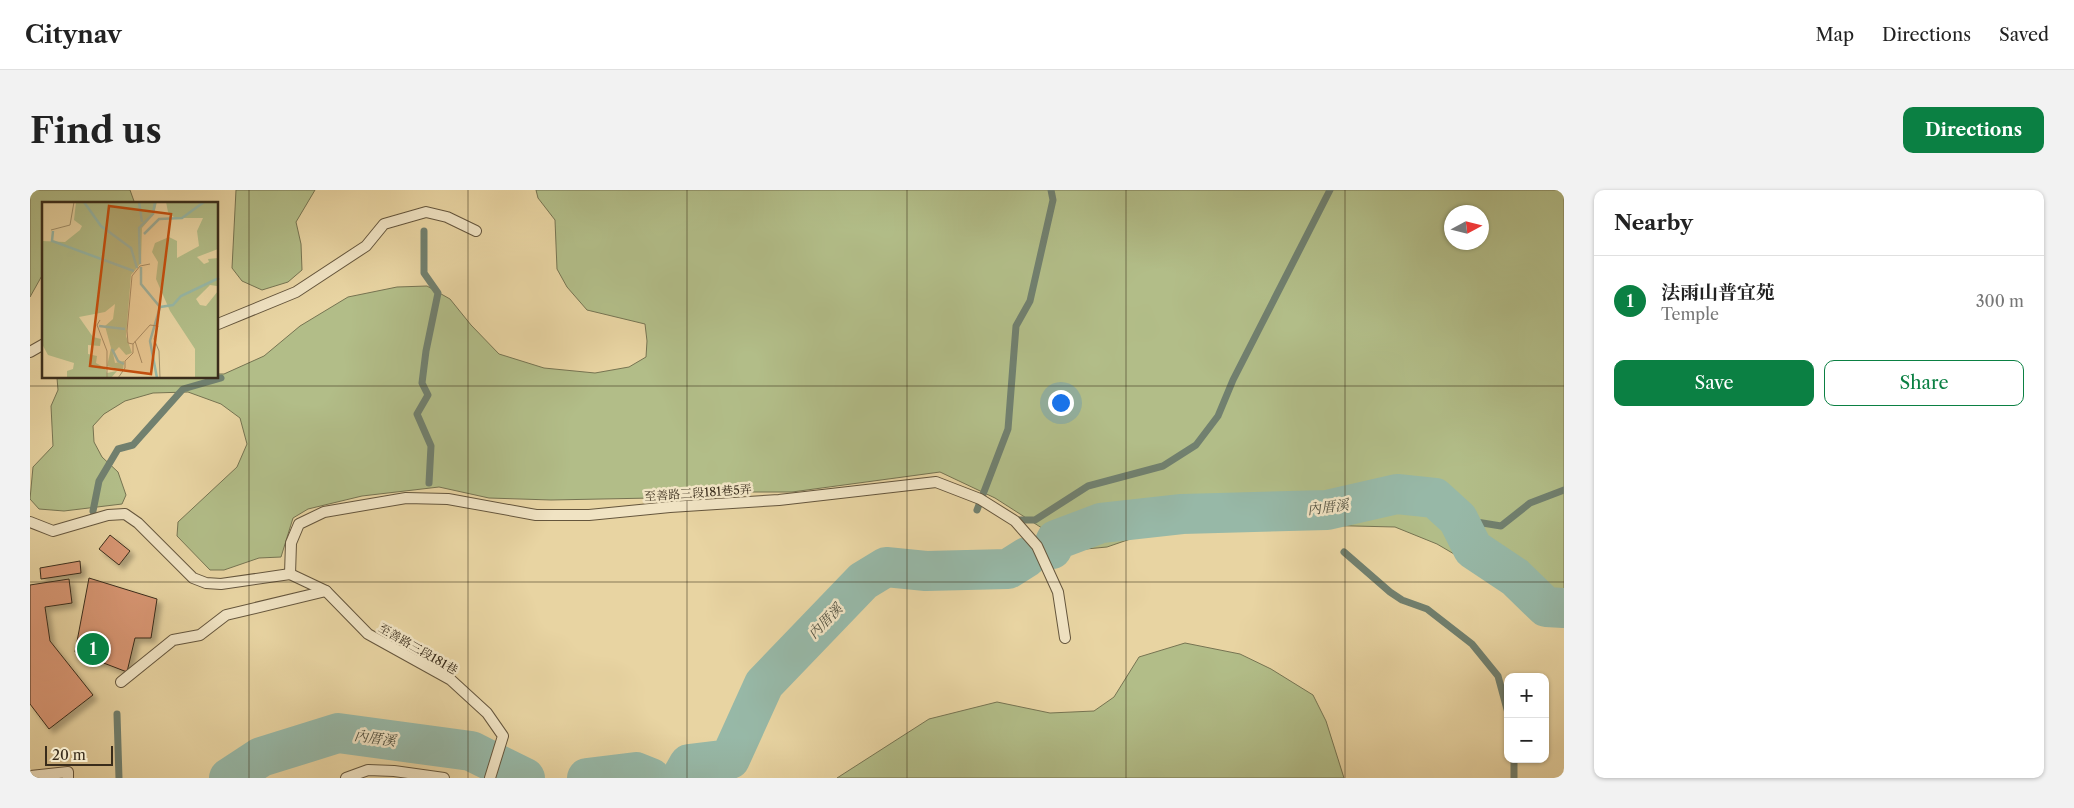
<!DOCTYPE html>
<meta charset="utf-8">
<style>
:root{--surface:#fff;--page:#f2f2f2;--text:#222;--muted:#767676;--line:#e0e0e0;--accent:#0b8043}
body{margin:0;font-family:"Libre Caslon Text","Noto Serif TC",serif;background:var(--page);color:var(--text)}
.controls{position:absolute;right:15px;bottom:15px;display:grid;overflow:hidden;border-radius:10px;box-shadow:0 1px 4px #0004}
.controls button{width:45px;height:45px;display:grid;place-items:center;padding:0;border:0;border-bottom:1px solid var(--line);background:var(--surface);color:var(--text);font:25px sans-serif}
.compass{position:absolute;left:1414px;top:15px;width:45px;height:45px;border-radius:50%;background:var(--surface);box-shadow:0 1px 4px #0004;rotate:83deg}
.scale{position:absolute;left:15px;bottom:12px;width:68px;box-sizing:border-box;padding-left:5px;border:2px solid #392c1b;border-top:0;font-size:14px;line-height:18px;white-space:nowrap;color:#392c1b;-webkit-text-stroke:4px #f0e3c3;paint-order:stroke}
.you{position:absolute;left:1030px;top:212px;width:18px;height:18px;margin:-12px;border:4px solid #fff;border-radius:50%;background:#1a73e8;box-shadow:0 0 0 8px #1a73e833}
.badge{display:grid;place-items:center;width:32px;height:32px;border-radius:50%;background:var(--accent);color:#fff;font-size:16px;font-weight:700}
.pin{position:absolute;translate:-50% -50%;border:2px solid #fff;box-shadow:0 1px 5px #0006}
.list{margin:0;padding:0;list-style:none}
h2{display:flex;justify-content:space-between;align-items:center;height:65px;margin:0;padding:0 20px;font-size:21px}
h2 small{font-size:16px;font-weight:400;color:var(--muted)}
.list li{display:grid;grid-template-columns:32px 1fr auto;gap:15px;align-items:center;box-sizing:border-box;height:90px;padding:0 20px;border-top:1px solid var(--line)}
.list b{display:block;font-size:19px;white-space:nowrap}
.list p{margin:0;font-size:16px;white-space:nowrap;color:var(--muted)}
.list em{font-size:16px;font-style:normal;color:var(--muted)}
.actions{display:flex;gap:10px;padding:15px 20px}
.actions a{flex:1;padding:11px 0;border:1px solid var(--accent);border-radius:10px;text-align:center;font-size:18px;color:var(--accent)}
.actions .main{background:var(--accent);color:#fff}
.map{position:relative;flex:none;width:1534px;height:588px;overflow:hidden;border-radius:10px}
header{display:flex;align-items:center;gap:30px;box-sizing:border-box;height:70px;padding:0 25px;background:var(--surface);border-bottom:1px solid var(--line)}
header strong{font-size:24px}
nav{display:flex;gap:28px;margin-inline-start:auto;font-size:18px}
.intro{display:flex;align-items:center;justify-content:space-between;box-sizing:border-box;height:120px;padding:0 30px}
h1{margin:0;font-size:35px}
.button{padding:12px 22px;border-radius:10px;background:var(--accent);color:#fff;font-size:18px;font-weight:700}
main{display:flex;gap:30px;padding:0 30px}
aside{flex:1;background:var(--surface);border-radius:10px;box-shadow:0 1px 4px #0004}
.map>svg:first-child{display:block}
.green{fill:#b2bd88;stroke:#767452;fill-rule:evenodd}
.lines{fill:none;stroke-linecap:round;stroke-linejoin:round}
.stream{stroke:#71806f;stroke-width:7}
.river{stroke:#97b8a7;stroke-width:40}
.building{fill:#d89673;stroke:#392c1b;filter:url(#shadow)}
.lane-casing{stroke:#65563d;stroke-width:12}
.lane{stroke:#f0e3c3;stroke-width:10}
.grid{fill:none;stroke:#392c1b;stroke-width:1;stroke-opacity:0.55}
.labels{text-anchor:middle;stroke-width:5;stroke-linejoin:round;paint-order:stroke}
.street-label{font-size:12px;fill:#392c1b;stroke:#f0e3c3}
.water-label{font-size:14px;font-style:italic;fill:#504f3e;stroke:#f0e3c3}
.inset-river{fill:none;stroke:#97b8a7;stroke-width:2.5}
.inset-road{fill:none;stroke:#a2916c;stroke-width:1}
.view{fill:#c5500f;fill-opacity:0.15;stroke:#c5500f;stroke-width:2.5}
.inset-edge{fill:none;stroke:#392c1b;stroke-width:2.5}
</style>
<header>
<strong>Citynav</strong>
<nav><a>Map</a><a>Directions</a><a>Saved</a></nav>
</header>
<div class="intro"><h1>Find us</h1><a class="button">Directions</a></div>
<main>
<div class="map">
<svg width="1534" height="588" viewBox="0 0 1534 588">
<defs>
<filter id="shadow"><feDropShadow dx="4.5" dy="4.5" stdDeviation="2.5" flood-color="#0004"/></filter>
</defs>
<rect width="100%" height="100%" fill="#e8d4a2"/>
<filter id="stains"><feTurbulence type="fractalNoise" baseFrequency=".004" numOctaves="4"/><feColorMatrix values="0 0 0 0 .2 0 0 0 0 .09 0 0 0 0 .02 0 0 0 .5 -.17"/></filter>
<radialGradient id="worn" r=".72"><stop offset=".6" stop-color="#630" stop-opacity="0"/><stop offset="1" stop-color="#630" stop-opacity=".3"/></radialGradient>
<!-- green -->
<g class="green">
<path d="M0 0H100L105 14H14V82L0 107Z"/>
<path d="M206 0H285L266 32 271 54 272 80 258 92 232 100 212 91 202 78Z"/>
<path d="M506 0H1534V435L1512 430 1453 381 1407 354 1365 337 1201 333 1144 334 1077 357 1035 361 1015 340 965 308 910 282 762 302H707L622 308 521 310 459 308 409 297 332 306 278 319 263 328 251 367 229 368 194 380H180L147 346 148 332 207 277 217 254 210 228 191 214 158 202 123 203 95 211 74 224 63 236 64 252 72 267 88 282 96 305 92 314 34 321 9 319 0 309 3 277 23 256 21 216 28 200 27 188H188V184H194L234 166 270 136 318 107 367 97 397 96 420 109 441 135 469 164 514 178 565 183 599 177 616 167 617 151 615 134 557 120 537 97 527 79 525 30 508 8ZM1452 22V52H1422V22Z"/>
<path d="M1155 453 1210 464 1241 479 1283 505 1296 531 1314 588H807L899 529 967 512 1020 523 1064 521 1084 507 1109 467Z"/>
</g>
<g class="lines">
<!-- stream -->
<g class="stream">
<path d="M394 41V83L408 103 396 161 392 193 398 205 387 224 401 256 399 293"/>
<path d="M947 320 978 239 986 136 1000 111 1023 10 1021 0"/>
<path d="M63 321 69 291 88 259 103 255 153 199 191 188"/>
<path d="M1428 329 1471 336 1500 313 1534 300"/>
<path d="M983 330H1005L1058 296 1133 276 1166 255 1188 226 1203 190 1300 0"/>
<path d="M1314 362 1360 402 1372 410 1397 419 1442 454 1468 486 1478 523"/>
<path d="M87 524 89 588"/>
<path d="M1484 569V588"/>
</g>
<!-- river -->
<g class="river">
<path d="M1022 359 1026 350 1071 333 1152 324 1297 320 1367 304 1405 308 1428 329 1443 359 1485 387 1516 417 1534 418"/>
<path d="M199 588 231 567 308 543 441 561 495 588"/>
<path d="M557 588 606 582 621 588"/>
<path d="M651 588 659 574 700 569 734 494 833 391 856 377 896 381 978 379 997 367"/>
</g>
</g>
<!-- building -->
<g class="building">
<path d="M80 345 100 361 89 375 69 359Z"/>
<path d="M50 371 51 383 11 389 10 378Z"/>
<path d="M59 388 127 409 121 448H105L97 482 45 462Z"/>
<path d="M39 389 42 413 15 417 20 451 63 505 19 539 0 514V395Z"/>
</g>
<g class="lines">
<!-- lane casing -->
<g class="lane-casing">
<g id="lane">
<path d="M188 134 266 102 336 56 354 34 396 22 417 27 446 41"/>
<path d="M0 162 14 154"/>
<path d="M0 332 23 341 78 325 95 324 108 333 163 388 176 393 191 394 260 384"/>
<path d="M260 384 261 353 269 334 294 322 376 308 418 309 506 325H559L640 317 749 310 906 292 950 309 985 331 1007 356 1028 402 1035 448"/>
<path d="M260 384 296 401 338 444 421 490 457 523 473 546 460 588"/>
<path d="M91 492 143 450 170 445 196 425 296 401"/>
<path d="M0 586 38 582V588"/>
<path d="M316 588 338 580 364 581 414 588"/>
</g>
</g>
<!-- lane -->
<use href="#lane" class="lane"/>
</g>
<!-- grid -->
<path class="grid" d="M219 0V588M438 0V588M657 0V588M877 0V588M1096 0V588M1315 0V588M0 196H1534M0 392H1534"/>
<g class="labels">
<!-- street labels -->
<g class="street-label">
<text transform="translate(668 303) rotate(-4)" y="4">至善路三段181巷5弄</text>
<text transform="translate(388 459) rotate(30)" y="4">至善路三段181巷</text>
</g>
<!-- water labels -->
<g class="water-label">
<text transform="translate(1298 317) rotate(-7)" y="5">內厝溪</text>
<text transform="translate(795 431) rotate(-46)" y="5">內厝溪</text>
<text transform="translate(345 548) rotate(8)" y="5">內厝溪</text>
</g>
</g>
<!-- overview -->
<g transform="translate(12 12)">
<rect width="176" height="176" fill="#e8d4a2"/>
<path d="M34 0H115L112 12 100 26 99 61 89 73 84 134 90 151 84 153 77 145 71 151 73 161 82 159 81 168 65 164 69 146 63 124 71 117 73 102 63 110 37 115 51 135 59 137 58 144 46 143V152L55 154 54 161 63 166 65 171 75 169 69 176H25V169L31 167 32 161 6 153 0 142V39L23 40 38 28 40 24 32 18ZM124 0H176V47L155 55 162 62 167 60 166 57 176 56V176H153V147L128 109 114 77 116 60 110 50 113 41 127 35 135 39V56L157 44 155 29 161 16H133L126 10ZM168 83 175 84 176 89 164 104 158 103 154 97Z" fill="#b2bd88" fill-rule="evenodd"/>
<path class="inset-river" d="M42 0 59 24 89 46 95 66M97 0 100 20M11 29 10 39 92 69M102 32 117 17 140 16 162 0M98 62 97 26 111 12 113 0M99 65V82L118 105 108 139 115 176M118 105 131 103 139 94 177 76M57 124 83 127M70 147 76 159 82 162"/>
<path class="inset-road" d="M9 28 28 23 32 0M58 118 55 123 65 149V176M93 139 100 161M91 142 86 141 85 129 90 74 98 64 108 62M91 142 108 123 116 124 112 137 117 149 118 176M76 176 83 166V159L91 151V142"/>
<path class="view" d="M67 4 129 12 109 172 48 164Z"/>
<rect width="176" height="176" class="inset-edge"/>
</g>
<rect width="100%" height="100%" filter="url(#stains)"/>
<rect width="100%" height="100%" fill="url(#worn)"/>
</svg>
<div class="controls">
<button>+</button>
<button>−</button>
</div>
<svg class="compass" viewBox="-18 -18 36 36"><path d="M0-13l5 13h-10z" fill="#e53935"/><path d="M0 13l5-13h-10z" fill="#767676"/></svg>
<div class="scale">20 m</div>
<div class="you"></div>
<div class="pin badge" style="left:63px;top:459px">1</div>
</div>
<aside>
<h2>Nearby<small></small></h2>
<ul class="list">
<li><span class="badge">1</span><div><b>法雨山普宜苑</b><p>Temple</p></div><em>300 m</em></li>
</ul>
<div class="actions"><a class="main">Save</a><a>Share</a></div>
</aside>
</main>
